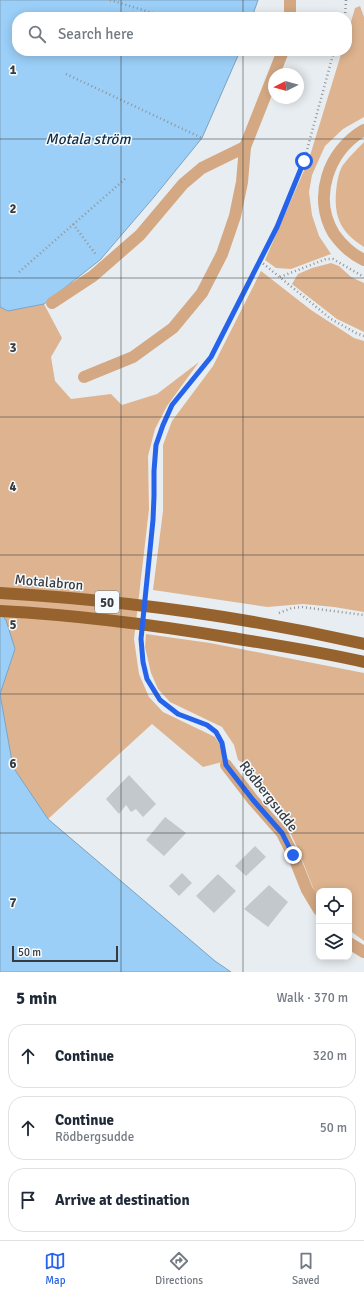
<!DOCTYPE html>
<meta charset="utf-8">
<style>
:root{--surface:#fff;--page:#f2f2f3;--text:#1f2937;--muted:#747a83;--line:#e0e1e3;--accent:#2563eb}
body{margin:0;font-family:Signika,sans-serif;background:var(--page);color:var(--text)}
.controls{position:absolute;right:12px;bottom:12px;display:grid;overflow:hidden;border-radius:8px;box-shadow:0 2px 10px #0003}
.controls button{width:36px;height:36px;display:grid;place-items:center;padding:0;border:0;border-bottom:1px solid var(--line);background:var(--surface);color:var(--text);font:20px sans-serif}
.compass{position:absolute;left:268px;top:68px;width:36px;height:36px;border-radius:50%;background:var(--surface);box-shadow:0 2px 10px #0003;rotate:264deg}
.scale{position:absolute;left:12px;bottom:10px;width:106px;box-sizing:border-box;padding-left:4px;border:2px solid #383a3c;border-top:0;font-size:11px;line-height:14px;white-space:nowrap;color:#383a3c;-webkit-text-stroke:3px #f5faff;paint-order:stroke}
.stop{position:absolute;width:12px;height:12px;margin:-9px;border:3px solid #2563eb;border-radius:50%;background:#fff}
.stop.end{background:#2563eb;border-color:#fff;box-shadow:0 1px 4px #0008}
.list{margin:0;padding:0;list-style:none}
h2{display:flex;justify-content:space-between;align-items:center;height:52px;margin:0;padding:0 16px;font-size:17px}
h2 small{font-size:13px;font-weight:400;color:var(--muted)}
.list li{display:grid;grid-template-columns:26px 1fr auto;gap:12px;align-items:center;box-sizing:border-box;height:64px;margin:0 8px 8px;padding:0 8px;border:1px solid var(--line);border-radius:16px}
.list b{display:block;font-size:15px;white-space:nowrap}
.list p{margin:0;font-size:13px;white-space:nowrap;color:var(--muted)}
.list em{font-size:13px;font-style:normal;color:var(--muted)}
.icon{flex:none;width:22px;height:22px;fill:none;stroke:currentColor;stroke-width:2;stroke-linecap:round;stroke-linejoin:round}
.map{position:relative;flex:none;width:364px;height:972px;overflow:hidden}
.search{position:absolute;background:var(--surface);box-shadow:0 2px 10px #0003;left:12px;right:12px;top:12px;height:44px;display:flex;align-items:center;gap:10px;box-sizing:border-box;padding:0 14px;border-radius:16px;color:var(--muted);font-size:15px}
.sheet{height:268px;background:var(--surface)}
nav{display:flex;justify-content:space-around;align-items:center;box-sizing:border-box;height:56px;border-top:1px solid var(--line);background:var(--surface);font-size:11px;color:var(--muted)}
nav a{display:grid;justify-items:center;gap:2px}
nav .on{color:var(--accent)}
.map>svg:first-child{display:block}
.green{fill:#ddb48f}
.water{fill:#9bcff7;stroke:#7da2bf}
.building{fill:#c2c8cc}
.lines{fill:none;stroke-linecap:round;stroke-linejoin:round}
.path{stroke:#909497;stroke-width:2.5;stroke-dasharray:1 3;stroke-linecap:butt}
.minor{stroke:#d3a883;stroke-width:12}
.highway{stroke:#96622e;stroke-width:12}
.route{stroke:#2563eb;stroke-width:5}
.grid{fill:none;stroke:#383a3c;stroke-width:1;stroke-opacity:0.55}
.labels{text-anchor:middle;stroke-width:3;stroke-linejoin:round;paint-order:stroke}
.shield{fill:#f5faff;stroke:#717476;stroke-width:1}
.shield-label{font-size:13px;font-weight:bold;fill:#383a3c}
.street-label{font-size:14px;fill:#383a3c;stroke:#f5faff}
.water-label{font-size:15px;font-style:italic;fill:#122f44;stroke:#f5faff}
.grid-label{font-size:13px;text-anchor:middle;font-weight:bold;fill:#383a3c;stroke:#f5faff;stroke-width:3;stroke-linejoin:round;paint-order:stroke}
</style>
<div class="map">
<svg width="364" height="972" viewBox="0 0 364 972">
<rect width="100%" height="100%" fill="#e8edf1"/>
<!-- green -->
<g class="green">
<path d="M360 6 364 17V117L343 129 325 146 312 175 309 192 312 215 319 236 331 254 291 269 276 268 265 260 309 159 342 51H347V36L355 8Z"/>
<path d="M364 142V247C342 233 334 219 336 192 337 183 338 173 343 165 349 157 357 149 364 142Z"/>
<path d="M331 263 339 266 351 277 364 283V332L337 319 292 284 298 274 312 268Z"/>
<path d="M261 271 311 310 354 338 364 341V612L334 607 303 604 267 607 153 590 163 511V445L172 421 213 366Z"/>
<path d="M44 304 62 338 51 357 55 381 71 399 111 394 122 405 157 394 199 362 167 406 155 429 148 456 149 509 134 639 139 674 149 697 163 712 215 737 223 750 226 761 203 767 152 724 48 819 13 767 0 694 15 649 0 612V307L8 311Z"/>
<path d="M146 634 210 643 364 673V941L349 930V891H319V903L297 847 274 799 253 770 238 760 234 745 222 727 170 702 158 689 151 673 145 647Z"/>
</g>
<!-- water -->
<g class="water">
<path d="M0 0H258L252 17H17V51H240L202 138 154 197 100 260 44 304 8 311 0 307Z"/>
<path d="M0 612 6 620 15 649 0 694 13 767 48 819 215 961 231 972H0Z"/>
</g>
<!-- building -->
<g class="building">
<path d="M129 775 156 804 143 817 136 809 131 812 126 805 119 814 106 799Z"/>
<path d="M165 817 186 833 164 856 146 840Z"/>
<path d="M255 846 266 857 246 876 235 866Z"/>
<path d="M182 873 192 883 179 896 169 886Z"/>
<path d="M218 874 236 891 214 913 196 896Z"/>
<path d="M269 885 288 902 268 927 244 909Z"/>
</g>
<g class="lines">
<!-- path -->
<g class="path">
<path d="M110 0 166 17"/>
<path d="M345 17 346 0"/>
<path d="M66 74 202 138"/>
<path d="M73 224 97 256"/>
<path d="M260 261 331 319 356 333 364 336"/>
<path d="M19 272 125 179"/>
<path d="M280 277 326 259H333L364 277"/>
<path d="M146 594 153 520 154 496V471L156 445 163 425 172 405 211 357 277 227 304 161 334 51"/>
<path d="M279 613 292 608 302 607 364 615"/>
<path d="M141 637C139 656 146 685 160 700 164 705 172 710 177 713 201 728 218 720 225 754"/>
</g>
<!-- minor -->
<g class="minor">
<path d="M290 17V0"/>
<path d="M364 130C328 151 312 198 334 234 342 245 351 254 364 260"/>
<path d="M52 303 93 276 140 235 183 184 202 168 245 147"/>
<path d="M84 377 133 357 173 328 202 293 222 254 235 216 242 182 245 147 283 51"/>
<path d="M226 765 253 800 282 833 293 855 307 890 319 910"/>
<path d="M349 943 364 952"/>
</g>
<!-- highway -->
<g class="highway">
<path d="M0 593C122 600 245 617 364 644"/>
<path d="M0 611C78 615 155 625 232 638 276 645 321 652 364 662"/>
</g>
</g>
<g class="lines">
<!-- route -->
<path class="route" d="M293 855 282 833 253 800 226 765 222 743 216 732 207 725 178 714 160 700 147 679 143 662 141 639 153 520 154 496V471L156 445 163 425 172 405 211 357 277 227 304 161"/>
</g>
<!-- grid -->
<path class="grid" d="M121 0V17M243 0V17M121 51V972M243 51V972M0 139H364M0 278H364M0 417H364M0 555H364M0 694H364M0 833H364"/>
<g class="labels">
<!-- shield labels -->
<rect class="shield" x="95" y="591" width="24" height="22" rx="3"/>
<g class="shield-label">
<text x="107" y="607">50</text>
</g>
<!-- street labels -->
<g class="street-label">
<text transform="translate(49 582) rotate(5)" y="5">Motalabron</text>
<text transform="translate(269 796) rotate(52)" y="5">Rödbergsudde</text>
</g>
<!-- water labels -->
<g class="water-label">
<text x="88" y="144">Motala ström</text>
</g>
</g>
<g class="grid-label">
<text x="13" y="74">1</text>
<text x="13" y="213">2</text>
<text x="13" y="352">3</text>
<text x="13" y="491">4</text>
<text x="13" y="629">5</text>
<text x="13" y="768">6</text>
<text x="13" y="907">7</text>
</g>
</svg>
<div class="controls">
<button><svg class="icon" aria-label="locate" viewBox="0 0 24 24"><circle cx="12" cy="12" r="6"/><path d="M12 2v4M12 18v4M2 12h4M18 12h4"/></svg></button>
<button><svg class="icon" aria-label="layers" viewBox="0 0 24 24"><path d="M12 4l9 5-9 5-9-5zM3 14l9 5 9-5"/></svg></button>
</div>
<svg class="compass" viewBox="-18 -18 36 36"><path d="M0-13l5 13h-10z" fill="#e53935"/><path d="M0 13l5-13h-10z" fill="#747a83"/></svg>
<div class="scale">50 m</div>
<div class="stop" style="left:304px;top:161px"></div>
<div class="stop end" style="left:293px;top:855px"></div>
<div class="search"><svg class="icon" aria-label="search" viewBox="0 0 24 24"><circle cx="10" cy="10" r="6"/><path d="M15 15l6 6"/></svg>Search here</div>
</div>
<section class="sheet">
<h2>5 min<small>Walk · 370 m</small></h2>
<ul class="list">
<li><svg class="icon" aria-label="ahead" viewBox="0 0 24 24"><path d="M12 20V5M6 11l6-6 6 6"/></svg><div><b>Continue</b></div><em>320 m</em></li>
<li><svg class="icon" aria-label="ahead" viewBox="0 0 24 24"><path d="M12 20V5M6 11l6-6 6 6"/></svg><div><b>Continue</b><p>Rödbergsudde</p></div><em>50 m</em></li>
<li><svg class="icon" aria-label="arrive" viewBox="0 0 24 24"><path d="M6 21V4h12l-3 4 3 4H6"/></svg><div><b>Arrive at destination</b></div></li>
</ul>
</section>
<nav>
<a class="on"><svg class="icon" aria-label="map" viewBox="0 0 24 24"><path d="M3 6l6-2 6 2 6-2v14l-6 2-6-2-6 2zM9 4v14M15 6v14"/></svg>Map</a>
<a><svg class="icon" aria-label="directions" viewBox="0 0 24 24"><path d="M12 3l9 9-9 9-9-9zM9 14v-3h6M13 9l2 2-2 2"/></svg>Directions</a>
<a><svg class="icon" aria-label="saved" viewBox="0 0 24 24"><path d="M7 4h10v16l-5-4-5 4z"/></svg>Saved</a>
</nav>
